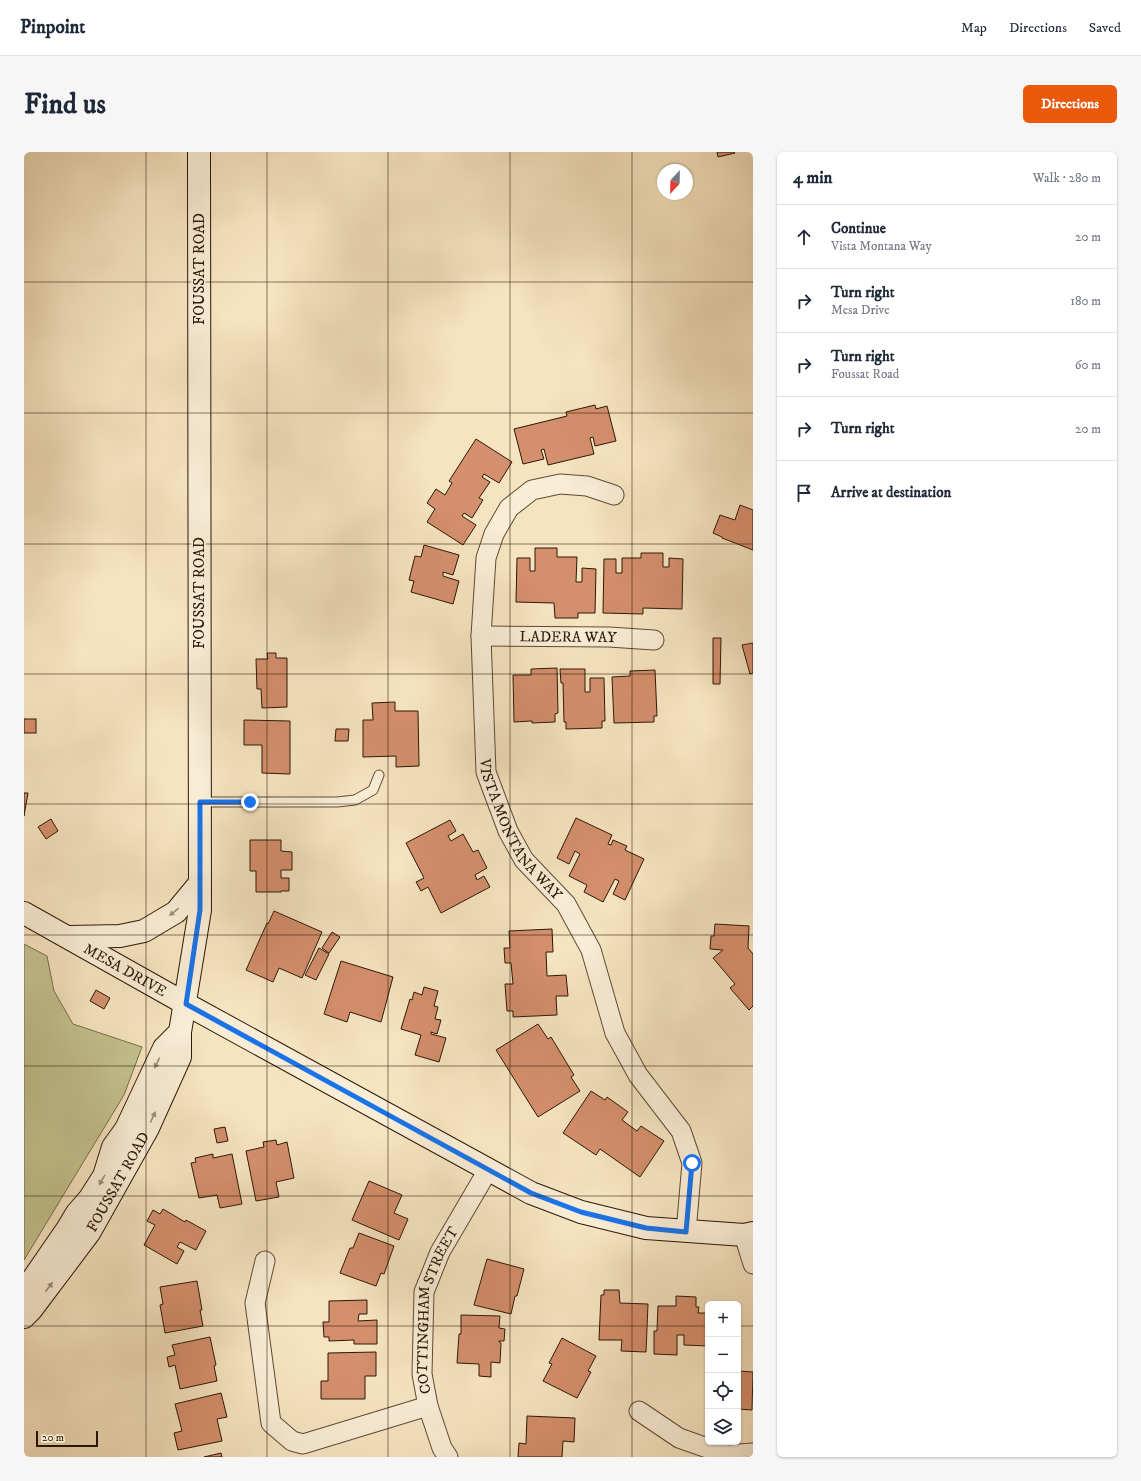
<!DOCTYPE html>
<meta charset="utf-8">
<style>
:root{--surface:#fff;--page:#f6f6f7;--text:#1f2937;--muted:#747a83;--line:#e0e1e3;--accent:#ea580c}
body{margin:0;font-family:"IM FELL DW Pica",serif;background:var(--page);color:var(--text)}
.controls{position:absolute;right:12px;bottom:12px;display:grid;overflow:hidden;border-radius:6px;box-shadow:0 1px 3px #0004}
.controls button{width:36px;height:36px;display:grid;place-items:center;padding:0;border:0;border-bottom:1px solid var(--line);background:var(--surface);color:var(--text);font:20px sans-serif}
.compass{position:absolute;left:633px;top:12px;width:36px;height:36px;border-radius:50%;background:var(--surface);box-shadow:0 1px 3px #0004;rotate:202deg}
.scale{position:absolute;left:12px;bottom:10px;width:62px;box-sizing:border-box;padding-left:4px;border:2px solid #2c1807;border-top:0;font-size:11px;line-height:14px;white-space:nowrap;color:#2c1807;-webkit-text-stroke:3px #f9edd6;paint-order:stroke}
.stop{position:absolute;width:12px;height:12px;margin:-9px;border:3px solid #1a73e8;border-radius:50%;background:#fff}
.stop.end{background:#1a73e8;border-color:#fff;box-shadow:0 1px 4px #0008}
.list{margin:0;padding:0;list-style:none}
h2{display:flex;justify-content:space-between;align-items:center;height:52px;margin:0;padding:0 16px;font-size:17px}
h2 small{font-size:13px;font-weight:400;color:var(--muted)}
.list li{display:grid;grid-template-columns:26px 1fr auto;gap:12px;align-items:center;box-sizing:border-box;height:64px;padding:0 16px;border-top:1px solid var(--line)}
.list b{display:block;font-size:15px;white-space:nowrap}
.list p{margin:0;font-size:13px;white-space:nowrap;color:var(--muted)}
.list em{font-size:13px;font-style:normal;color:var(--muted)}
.icon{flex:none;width:22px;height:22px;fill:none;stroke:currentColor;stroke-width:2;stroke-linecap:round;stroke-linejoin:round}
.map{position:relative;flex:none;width:729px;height:1305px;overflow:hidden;border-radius:6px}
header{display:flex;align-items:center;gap:24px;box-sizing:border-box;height:56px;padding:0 20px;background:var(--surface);border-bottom:1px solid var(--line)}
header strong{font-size:19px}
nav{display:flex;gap:22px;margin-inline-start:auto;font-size:14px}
.intro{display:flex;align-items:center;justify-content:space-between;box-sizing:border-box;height:96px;padding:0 24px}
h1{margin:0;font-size:28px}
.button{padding:10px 18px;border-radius:6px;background:var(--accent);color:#fff;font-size:14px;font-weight:700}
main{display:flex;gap:24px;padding:0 24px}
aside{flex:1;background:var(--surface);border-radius:6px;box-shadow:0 1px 3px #0004}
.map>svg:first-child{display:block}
.green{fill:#c3c28e;stroke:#786d4a}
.building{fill:#d48f6c;stroke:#2c1807}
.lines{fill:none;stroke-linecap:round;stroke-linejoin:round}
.service-casing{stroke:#5e4b35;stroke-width:11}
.minor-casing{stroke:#5e4b35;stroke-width:21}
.secondary-casing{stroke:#2c1807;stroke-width:24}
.service{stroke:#f9edd6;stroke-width:9}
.minor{stroke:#f9edd6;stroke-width:19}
.secondary{stroke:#f9edd6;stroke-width:22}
.oneway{fill:#9d8d79}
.route{stroke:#1a73e8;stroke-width:5}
.grid{fill:none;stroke:#2c1807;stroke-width:1;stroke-opacity:0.55}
.labels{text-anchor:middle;stroke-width:3.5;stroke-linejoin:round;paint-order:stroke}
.street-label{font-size:15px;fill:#2c1807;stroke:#f9edd6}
</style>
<header>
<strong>Pinpoint</strong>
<nav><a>Map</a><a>Directions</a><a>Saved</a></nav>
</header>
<div class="intro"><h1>Find us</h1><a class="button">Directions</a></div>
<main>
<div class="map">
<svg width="729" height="1305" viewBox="0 0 729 1305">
<rect width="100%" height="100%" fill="#f6e4c0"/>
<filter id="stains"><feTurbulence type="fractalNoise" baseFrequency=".005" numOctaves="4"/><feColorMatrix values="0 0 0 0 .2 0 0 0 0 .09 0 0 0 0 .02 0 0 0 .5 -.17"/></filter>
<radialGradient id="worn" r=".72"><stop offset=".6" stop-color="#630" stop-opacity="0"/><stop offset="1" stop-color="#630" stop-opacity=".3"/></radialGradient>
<!-- green -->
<path class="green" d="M0 792 23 804 30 839 49 872 118 895 100 943 0 1108Z"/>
<!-- building -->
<g class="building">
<path d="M693 0H710L711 1 694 5Z"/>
<path d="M571 253 572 257 583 254 592 289 571 294 569 285 566 286 570 302 524 313 520 297 517 298 520 307 499 312 490 277 543 264 542 260Z"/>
<path d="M452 287 488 310 475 331 460 322 458 325 466 330 455 346 459 348 448 366 440 361 438 364 452 373 439 393 403 370 411 357 403 351 412 337 421 343 428 331 425 329Z"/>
<path d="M716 353 729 358V398L698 386V385L689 381 696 363 711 368Z"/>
<path d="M400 393 435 403 429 423 419 420V424L435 429 429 452 387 440 390 429 385 428 391 404 397 405Z"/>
<path d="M511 396H533V405H553L552 430H558V416L572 417 571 461H554V466H531L530 451 492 450 493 406H506V419H511Z"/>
<path d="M617 401H639V415H645V406L659 407 658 457 619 456V462L579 461 580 407H592V421H598V406H617Z"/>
<path d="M689 486H697L696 532H689Z"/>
<path d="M729 491V521L726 522 718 493Z"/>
<path d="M243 501H252V506H263V555L238 556 237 537H233L232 507H244Z"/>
<path d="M533 516 534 561 531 562V570L508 571V569L490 570 489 523H507V517Z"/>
<path d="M536 517H561V540H566V526H580L581 569H578V576L542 577V570H540L539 531H537Z"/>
<path d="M631 518 633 564H630V570L590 571 588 525 606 524V519Z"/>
<path d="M371 550V559H394L395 614 372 615V604L339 605V568H349L348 551Z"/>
<rect x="0" y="567" width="12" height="14"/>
<path d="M220 568 266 569V622L238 621V593H220Z"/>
<path d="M312 577H325L324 589H311Z"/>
<path d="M0 641H4L0 664Z"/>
<path d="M552 666 588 683 584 692 587 693 589 688 603 694 601 698 620 707 601 748 589 742 595 729 591 727 579 750 560 740 563 733 545 724 556 702 551 699 545 712 533 706Z"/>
<path d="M27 667 34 679 22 687 14 675Z"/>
<path d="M426 668 432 679 424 684 427 689 439 682 449 700 454 698 463 716 451 723 453 728 460 724 466 735 417 761 404 735 397 739 392 730 400 726 382 691Z"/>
<path d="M226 688H257V699L268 700V718H257V726H265V739H257V740H232V719H226Z"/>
<path d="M250 759 298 780 278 826 255 816 249 830 222 818 243 771 244 772Z"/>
<path d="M691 772 725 774 724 796 729 802V854L725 858 706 836 711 832 689 806 699 798 686 797 687 784H690Z"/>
<path d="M528 777 529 800H522L523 824 542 823 544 844H532L533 863 489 865V859H483L481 832H489L487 811H481L480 796H486L485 779Z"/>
<path d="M308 780 316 785 305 801 298 796Z"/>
<path d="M295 796 305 802 292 828 281 823Z"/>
<path d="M317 809 369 825 357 870 326 860 323 870 300 862Z"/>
<path d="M400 835 414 839 410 854 414 855 411 867 417 868 413 882 407 880V882L422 886 415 910 391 903 397 883 377 877 386 847 388 848 390 840 398 843Z"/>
<path d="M72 838 86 846 80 857 66 849Z"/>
<path d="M514 872 524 887 527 885 550 923 547 925 556 939 514 965 472 898Z"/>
<path d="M567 939 581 948 583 945 604 960 598 968 613 979 617 974 640 989 616 1025 576 997 572 1003 539 981Z"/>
<path d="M201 975 204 989 193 991 190 977Z"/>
<path d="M252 988 253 993 263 990 270 1026 252 1030 255 1045 232 1049 222 999 240 995 239 990Z"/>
<path d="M189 1002V1006L208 1002 218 1052 196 1056 193 1043 175 1046 167 1011 172 1010 171 1006Z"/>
<path d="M345 1029 378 1043 370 1061 384 1067 375 1088 328 1068Z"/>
<path d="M139 1057 161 1070 162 1068 182 1079 172 1098 156 1090 153 1095 160 1099 153 1112 120 1093 131 1073 123 1069 129 1058 136 1062Z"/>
<path d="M335 1081 370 1094 360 1122 357 1121 352 1134 316 1121 326 1096H329Z"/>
<path d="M463 1107 500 1117 493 1144H491L487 1162 450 1153Z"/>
<path d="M173 1129 178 1158H176L179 1174 141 1181 136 1153 139 1152 136 1135Z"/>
<path d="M580 1138H595L596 1151 624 1152 622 1200 597 1199 598 1188H575L577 1143H580Z"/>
<path d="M652 1144 672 1145V1155H675L674 1161H684V1194L660 1193V1183H653V1203L630 1202V1179H633L634 1154H652Z"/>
<path d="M343 1148V1162H335L334 1169 353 1168V1192H330V1188L305 1189V1185H300L299 1170H305V1149Z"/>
<path d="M437 1163 476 1164 475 1176 481 1177 480 1189H475V1190L477 1191 476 1211 467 1210V1225L455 1224V1212L433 1211 435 1182H437Z"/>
<path d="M186 1185 192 1213 190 1214 193 1229 156 1237 151 1213 145 1215 143 1205 151 1203 148 1193Z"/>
<path d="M538 1186 572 1204 564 1219 567 1220 553 1246 519 1229 528 1212 525 1211Z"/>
<path d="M352 1200V1224H341V1247H297V1229H304V1201Z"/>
<path d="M714 1219 729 1220 728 1258 714 1257Z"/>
<path d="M684 1221V1259H682Z"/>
<path d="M197 1241 203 1265 193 1267 198 1289 154 1298 150 1281 158 1279 151 1252Z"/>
<path d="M503 1264 551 1266 550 1290 539 1289 538 1305H494L495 1291 502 1292Z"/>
<path d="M197 1301 198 1305H180Z"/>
</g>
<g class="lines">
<!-- service casing -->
<g class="service-casing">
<path id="service" d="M176 650H313L331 648 349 638 355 623"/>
</g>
<!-- minor casing -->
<g class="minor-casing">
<g id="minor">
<path id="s1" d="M590 343 563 334 536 332 508 338 485 356 470 382 462 406 457 484 462 620 484 679 500 708 542 752 567 798 591 881 614 923 657 979 668 1011 662 1080"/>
<path id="s2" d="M457 484 585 485 630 488"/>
<path d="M720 1083 729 1112"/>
<path d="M241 1109 231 1151 247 1271 268 1289 279 1292 404 1254"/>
<path d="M615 1259 655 1286 703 1303 729 1301"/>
<path id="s3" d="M424 1305 418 1296 404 1254 398 1222 400 1140 416 1100 464 1018"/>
</g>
</g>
<!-- secondary casing -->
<g class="secondary-casing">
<g id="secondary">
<path id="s4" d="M0 761 162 852 507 1041 557 1060 622 1076 720 1083 729 1081"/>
<path d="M45 785 96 784 120 779 152 760 176 731"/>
<path d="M0 1140 44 1076 53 1061 66 1046 80 1024 89 995 102 977 140 896 156 880"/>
<path id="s5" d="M0 1165 7 1158 65 1081 124 976 156 905V880L176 758 175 0"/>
</g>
</g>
<!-- service -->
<use href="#service" class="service"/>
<!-- minor -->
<use href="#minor" class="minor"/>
<!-- secondary -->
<use href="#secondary" class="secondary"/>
</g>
<!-- one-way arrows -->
<defs><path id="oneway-solid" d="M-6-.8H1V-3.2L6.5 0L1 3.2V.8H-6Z"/></defs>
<g class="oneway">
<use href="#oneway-solid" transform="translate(150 760) rotate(141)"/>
<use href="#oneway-solid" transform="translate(133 911) rotate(116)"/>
<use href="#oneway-solid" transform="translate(129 965) rotate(-65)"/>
<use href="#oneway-solid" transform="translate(78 1028) rotate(120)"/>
<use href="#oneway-solid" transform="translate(25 1135) rotate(-53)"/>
</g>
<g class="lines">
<!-- route -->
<path class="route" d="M226 650H176V758L162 852 507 1041 557 1060 622 1076 662 1080 668 1011"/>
</g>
<!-- grid -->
<path class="grid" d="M122 0V1305M243 0V1305M364 0V1305M486 0V1305M608 0V1305M0 130H729M0 261H729M0 392H729M0 522H729M0 652H729M0 783H729M0 914H729M0 1044H729M0 1174H684M714 1174H729"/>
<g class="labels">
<!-- street labels -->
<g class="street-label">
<text transform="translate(175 117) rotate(-90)" y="5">FOUSSAT ROAD</text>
<text transform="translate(175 441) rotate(-90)" y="5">FOUSSAT ROAD</text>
<text dy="5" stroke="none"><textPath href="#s2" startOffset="87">LADERA WAY</textPath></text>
<text dy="5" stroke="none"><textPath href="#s1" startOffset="450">VISTA MONTANA WAY</textPath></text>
<text dy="5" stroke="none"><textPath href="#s4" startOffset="116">MESA DRIVE</textPath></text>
<text dy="5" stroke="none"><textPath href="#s5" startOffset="165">FOUSSAT ROAD</textPath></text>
<text dy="5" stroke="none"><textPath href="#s3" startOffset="154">COTTINGHAM STREET</textPath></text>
</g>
</g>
<rect width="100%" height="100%" filter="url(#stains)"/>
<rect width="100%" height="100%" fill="url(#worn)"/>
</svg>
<div class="controls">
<button>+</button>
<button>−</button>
<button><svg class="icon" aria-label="locate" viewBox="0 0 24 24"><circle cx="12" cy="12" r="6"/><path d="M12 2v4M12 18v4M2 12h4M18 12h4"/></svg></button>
<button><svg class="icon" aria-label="layers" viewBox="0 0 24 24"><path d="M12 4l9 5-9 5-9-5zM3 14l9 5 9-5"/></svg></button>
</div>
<svg class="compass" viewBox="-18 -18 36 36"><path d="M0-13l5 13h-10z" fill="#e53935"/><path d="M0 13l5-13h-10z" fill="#747a83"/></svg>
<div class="scale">20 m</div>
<div class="stop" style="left:668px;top:1011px"></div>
<div class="stop end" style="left:226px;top:650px"></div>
</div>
<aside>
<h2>4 min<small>Walk · 280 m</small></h2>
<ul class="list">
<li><svg class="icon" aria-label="ahead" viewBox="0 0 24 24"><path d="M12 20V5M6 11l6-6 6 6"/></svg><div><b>Continue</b><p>Vista Montana Way</p></div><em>20 m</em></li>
<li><svg class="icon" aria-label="right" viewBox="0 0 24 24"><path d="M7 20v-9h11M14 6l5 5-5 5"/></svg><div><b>Turn right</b><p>Mesa Drive</p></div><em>180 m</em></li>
<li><svg class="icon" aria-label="right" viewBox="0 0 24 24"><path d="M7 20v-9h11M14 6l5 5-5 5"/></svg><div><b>Turn right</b><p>Foussat Road</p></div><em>60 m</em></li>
<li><svg class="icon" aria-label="right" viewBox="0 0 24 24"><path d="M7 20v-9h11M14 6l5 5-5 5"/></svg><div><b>Turn right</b></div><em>20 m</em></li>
<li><svg class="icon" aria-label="arrive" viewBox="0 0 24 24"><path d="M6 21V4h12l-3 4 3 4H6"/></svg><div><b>Arrive at destination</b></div></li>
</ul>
</aside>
</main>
